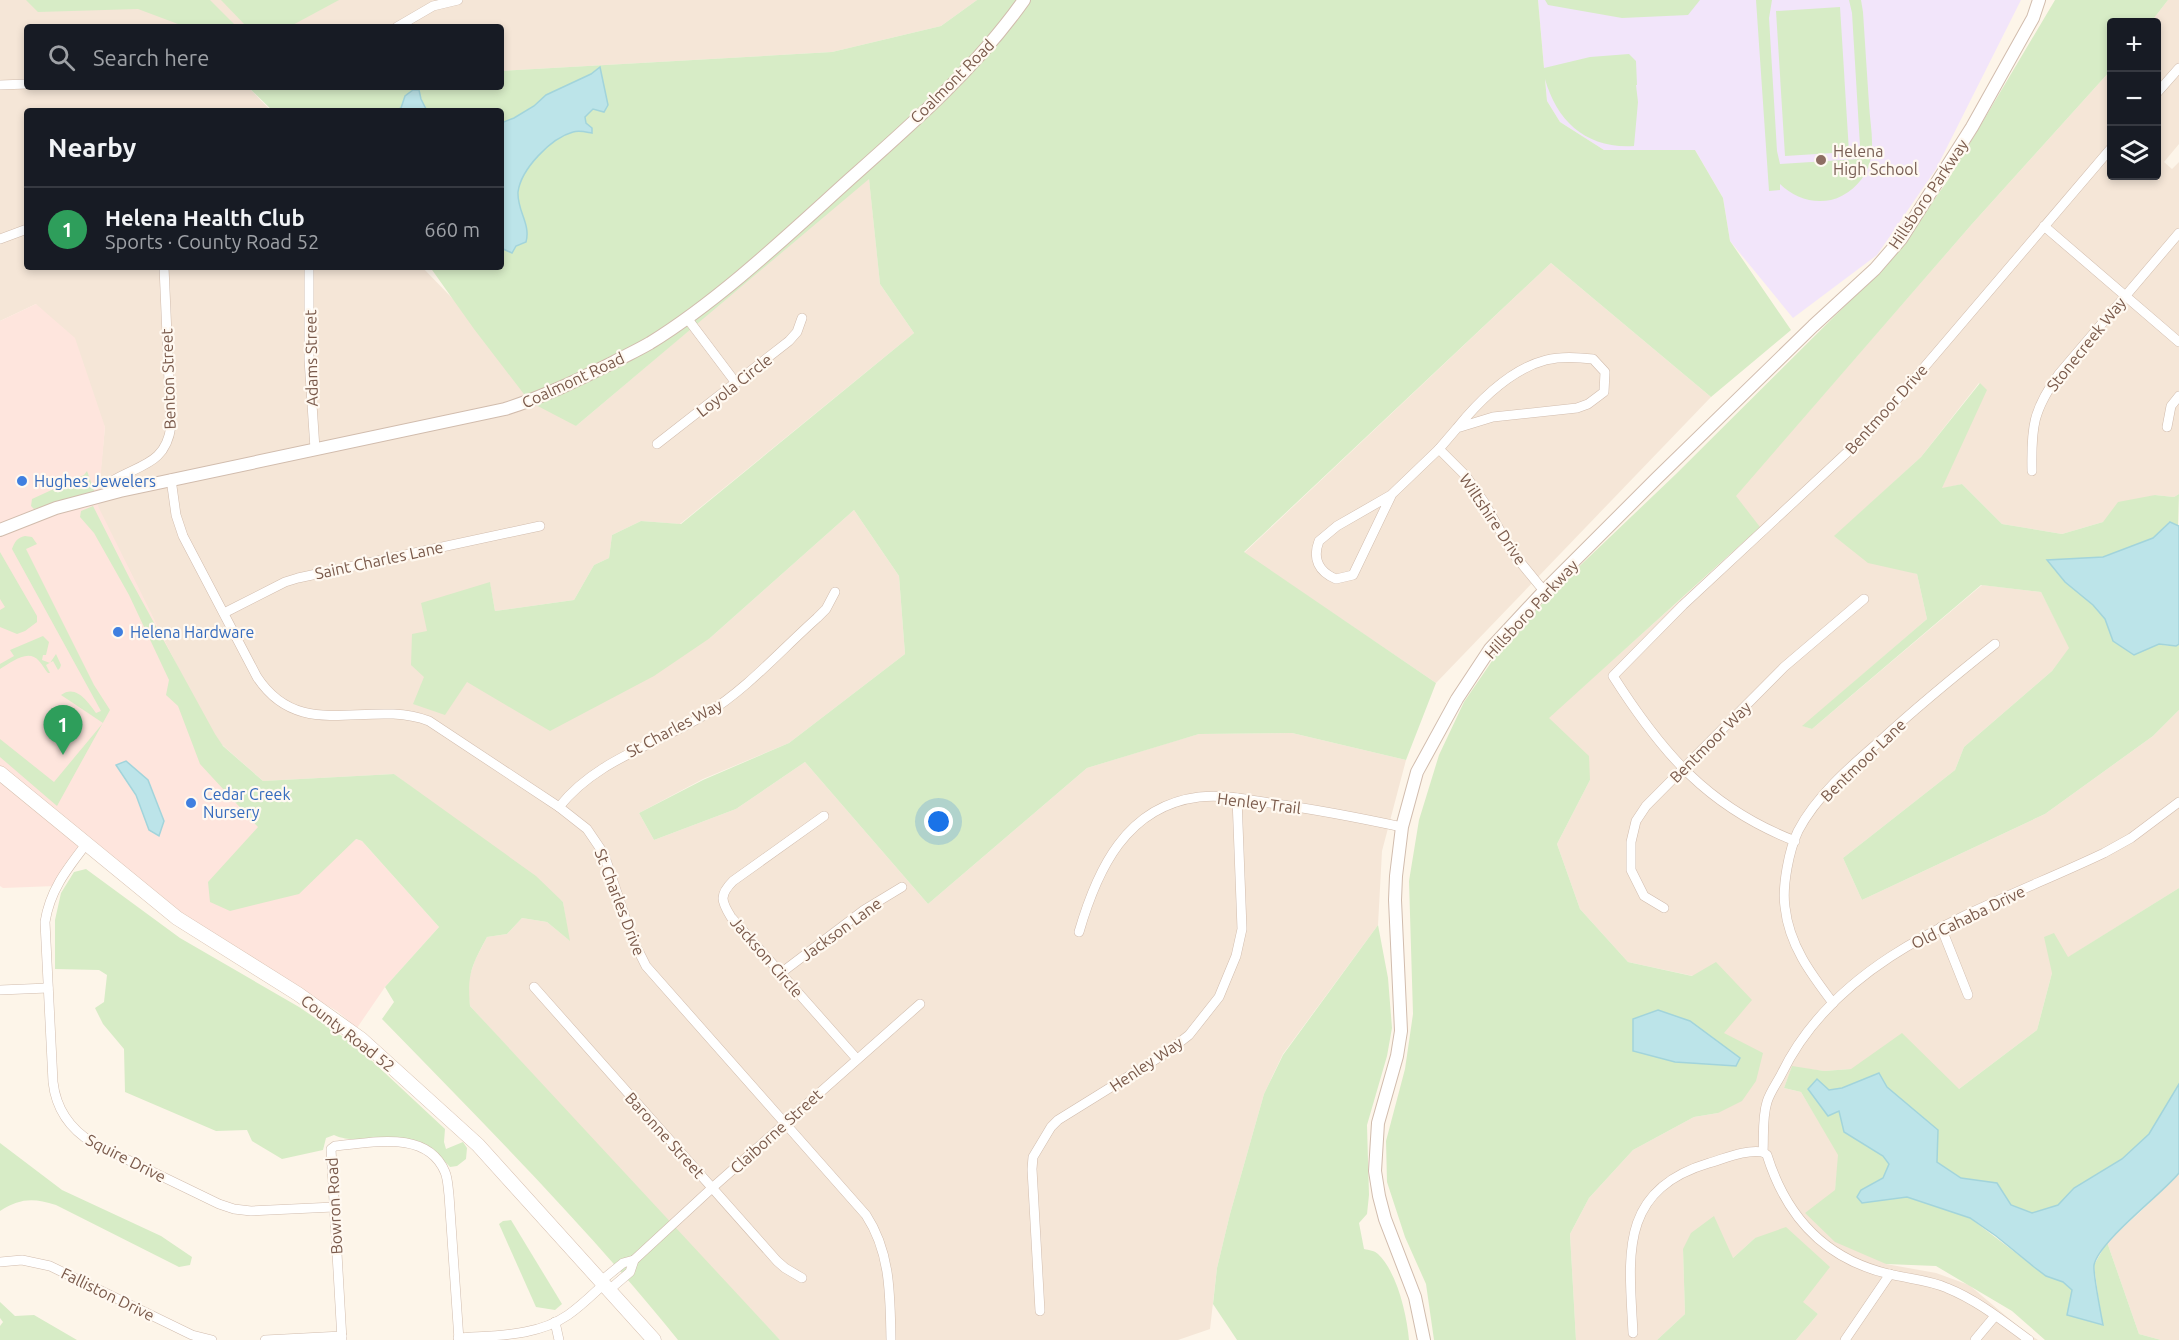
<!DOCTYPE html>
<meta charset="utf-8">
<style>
:root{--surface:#171b24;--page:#242831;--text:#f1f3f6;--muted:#9ea1a6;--line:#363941;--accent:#eb684b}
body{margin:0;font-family:Ubuntu,sans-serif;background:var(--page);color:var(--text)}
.controls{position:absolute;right:18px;top:18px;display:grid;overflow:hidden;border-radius:6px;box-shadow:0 3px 9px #0003}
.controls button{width:54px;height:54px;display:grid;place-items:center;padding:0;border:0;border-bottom:2px solid var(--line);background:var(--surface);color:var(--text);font:30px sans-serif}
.you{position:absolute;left:939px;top:822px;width:21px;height:21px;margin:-15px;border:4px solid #fff;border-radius:50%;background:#1a73e8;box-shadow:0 0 0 9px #1a73e833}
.badge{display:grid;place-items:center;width:39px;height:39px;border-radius:50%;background:var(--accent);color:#fff;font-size:20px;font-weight:700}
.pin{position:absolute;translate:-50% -50px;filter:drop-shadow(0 2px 3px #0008)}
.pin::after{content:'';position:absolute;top:32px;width:21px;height:18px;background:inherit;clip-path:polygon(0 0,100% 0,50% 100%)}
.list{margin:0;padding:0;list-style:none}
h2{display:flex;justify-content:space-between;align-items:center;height:78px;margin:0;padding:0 24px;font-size:26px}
h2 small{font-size:20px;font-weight:400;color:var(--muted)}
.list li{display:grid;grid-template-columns:39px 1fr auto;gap:18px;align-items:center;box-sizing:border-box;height:84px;padding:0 24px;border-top:2px solid var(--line)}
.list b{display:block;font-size:22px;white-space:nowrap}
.list p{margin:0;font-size:20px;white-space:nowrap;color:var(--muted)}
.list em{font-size:20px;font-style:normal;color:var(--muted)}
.icon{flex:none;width:33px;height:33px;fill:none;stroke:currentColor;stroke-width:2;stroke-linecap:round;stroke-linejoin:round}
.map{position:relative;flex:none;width:2179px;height:1340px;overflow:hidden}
.search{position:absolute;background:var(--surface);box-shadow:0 3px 9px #0003;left:24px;top:24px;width:480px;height:66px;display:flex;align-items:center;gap:15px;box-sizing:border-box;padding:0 21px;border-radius:6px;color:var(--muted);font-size:22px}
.panel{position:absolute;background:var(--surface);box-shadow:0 3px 9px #0003;left:24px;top:108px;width:480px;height:162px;border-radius:6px}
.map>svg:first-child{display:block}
.residential{fill:#f5e6d7}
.commercial{fill:#fee5dd}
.education{fill:#f2e5fa}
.green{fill:#d7ecc6}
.water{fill:#bce4e9;stroke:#a2d4db;stroke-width:1.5}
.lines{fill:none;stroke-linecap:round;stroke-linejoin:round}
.minor-casing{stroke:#d1bcad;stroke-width:10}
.tertiary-casing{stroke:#d1bcad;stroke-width:14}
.secondary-casing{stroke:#d6bead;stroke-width:15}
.minor{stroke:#fff;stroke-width:9}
.tertiary{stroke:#fff;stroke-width:12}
.secondary{stroke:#fff;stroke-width:14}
.education-dot{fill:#8d6e63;stroke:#fff9f1;stroke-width:2}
.shop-dot{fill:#3f7fe0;stroke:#fff9f1;stroke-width:2}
.labels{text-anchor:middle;stroke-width:4.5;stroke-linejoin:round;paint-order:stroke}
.street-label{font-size:16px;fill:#7a5a4b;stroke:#fff9f1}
.education-label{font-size:16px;fill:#785e54;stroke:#fff9f1;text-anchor:start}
.shop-label{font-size:16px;fill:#366cbe;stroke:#fff9f1;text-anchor:start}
</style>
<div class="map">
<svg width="2179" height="1340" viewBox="0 0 2179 1340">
<rect width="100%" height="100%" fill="#fdf5e9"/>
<!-- residential -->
<g class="residential">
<path d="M0 0H977L941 26 832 52 501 71V27H27V87H248L271 111H27V267H422L576 426 869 178 880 284 914 333 680 524 641 521 612 535 609 558 594 565 574 600 495 611 490 583 467 682 710 638 854 510 899 576 905 654 789 743 703 779 639 813 654 840 736 809 805 762 928 904 1087 768 1175 741 1199 734 1292 733 1406 760 1382 851 1378 925 1283 1054 1264 1094 1230 1214 1217 1268 1210 1329 1178 1340H780L667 1221 470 1006 467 984 475 960 487 937 507 934 522 918 547 922 569 940 563 902 394 774 263 781 212 736 97 506 105 427 36 304 0 321Z"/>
<path d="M2168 0H2179V144L2164 162 2172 169 2179 162V494L2174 497 2155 495 2103 522 2062 534 2002 524 1962 484 1941 489 1986 390 1979 383 1921 457 1835 536 1898 568 1917 574 1927 619 1803 726 1812 729 1982 585 2041 592 2070 648 2052 671 1964 747 1955 770 1843 858 1862 900 2045 814 2153 736 2179 710V888L2067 958 2052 973 2037 1030 1959 1089 1851 1069 1824 1071 1792 1067 1784 1088 1801 1092 1839 1155 1835 1190 1886 1264 1936 1273 1969 1285 2025 1332 2038 1340H1796L1818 1314 1802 1303 1755 1238 1733 1258 1683 1249 1685 1314 1657 1340H1576L1570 1234 1589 1198 1633 1150 1694 1117 1718 1113 1724 1033 1716 963 1693 976 1628 962 1580 909 1557 844 1590 780 1548 718 1760 528 1735 496 1972 224 2111 70 2112 176H2156V22H2151Z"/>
<path d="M1551 263 1711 397 1436 683 1244 553Z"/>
<path d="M2179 1173V1340H2161L2139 1334 2107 1242 2139 1213Z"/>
</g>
<!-- commercial -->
<path class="commercial" d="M36 304 75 338 105 427 98 506 212 736 271 813 362 841 439 927 385 987 357 1028 337 1011 198 933 87 844 56 886 3 888 0 886V321Z"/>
<!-- education -->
<path class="education" d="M1538 0H2021L1936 169 1877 255 1793 318 1730 241 1723 198 1695 150H1604L1560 122 1547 101Z"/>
<!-- green -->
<g class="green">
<path d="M26 0H210L237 27H181L178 24 138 9 38 12Z"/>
<path d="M221 0H339L289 27H247Z"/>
<path d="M977 0H1538L1544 68 1590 57 1629 54 1636 61 1637 85H1636L1638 102 1634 146C1587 149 1557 122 1545 79L1547 101 1560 122 1604 150H1695L1723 198 1730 241 1791 330 1711 397 1551 263 1244 552 1436 683 1406 760 1292 733 1199 734 1087 768 928 904 805 762 736 809 654 840 639 813 703 780 789 743 905 654 899 576 854 510 710 638 654 676 550 731 467 682 445 715 413 704 424 677 411 665 412 634 427 631 421 603 490 582 495 611 574 600 594 565 609 558 612 535 641 521 681 524 914 333 880 284 869 179 576 426 530 402 474 329 430 267H501V111H273L248 87H501V71L832 52 941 26Z"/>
<path d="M1545 0H1700L1688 15 1622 18 1548 5Z"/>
<path d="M1756 0H1772L1769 18 1777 151 1780 164 1859 159 1860 146 1852 13 1849 0H1861L1863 12C1865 43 1867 74 1869 104 1870 125 1876 149 1868 168 1861 184 1847 196 1831 200 1812 204 1793 197 1780 184V190L1769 191Z"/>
<path d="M2055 0H2168L2151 22H2112L2111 70 1972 224 1736 496 1760 527 1549 718 1589 756 1590 780 1557 844 1580 909 1628 962 1692 976 1716 962 1752 1000 1724 1033 1763 1053 1756 1081 1742 1101 1718 1113 1694 1117 1633 1150 1589 1198 1570 1234 1576 1340H1434L1426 1284 1405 1237 1387 1182 1386 1141 1405 1069 1413 1014 1409 881 1419 820 1439 755 1464 702 1505 642 1566 579 1676 474 1892 259 1948 180Z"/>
<path d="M1840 7 1849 152 1785 156 1776 11Z"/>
<path d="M1980 383 1987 390 1942 488 1962 484 2002 524 2062 534 2103 522 2118 502 2155 495 2174 497 2179 494 2178 527 2169 522 2153 538 2103 557 2048 560 2065 582 2093 605 2105 619 2113 641 2175 646 2179 644V710L2153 736 2045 814 1862 900 1843 858 1955 770 1964 747 2052 671 2069 648 2041 592 1981 585 1812 729 1802 726 1927 619 1917 574 1868 563 1834 536 1921 457Z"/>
<path d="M87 471 95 493 34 509 31 506 32 499 84 475Z"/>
<path d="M93 506 130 579 215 734 223 746 263 781 394 774 536 876 563 902 570 941 547 922 522 918 507 934 487 937C472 965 467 974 470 1006L780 1340H678C587 1227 483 1123 382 1019L394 1002 385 987 439 927 362 841 356 839 299 894 230 911 210 902 208 882 258 827 200 764 178 706 166 695 169 680 129 595 94 533 80 517 81 511Z"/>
<path d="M25 536 32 537 37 544 26 549 94 685 110 710 57 806 0 757V739L54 782 103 723 61 695C76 684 88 702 96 713L101 711 12 549C15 541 17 538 25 536Z"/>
<path d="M0 552 37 616V622L25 631 17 634 0 627V610L5 607 0 599Z"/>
<path d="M43 636 49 642 46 655H43L42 660 50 663 56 654 61 665 60 668 58 670 53 661 46 665 50 673H48C45 670 43 665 39 661 28 648 11 663 0 669V664L14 656 10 650Z"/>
<path d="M86 869 180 938 299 1007 355 1045 445 1129 444 1142 446 1149 463 1142 467 1148 466 1159 457 1166 450 1167C423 1137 404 1136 366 1139 353 1139 345 1140 334 1135L326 1138 323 1150 282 1159 252 1141 247 1130 216 1131 125 1092 124 1049 103 1024 95 1008 104 1002 107 975 99 970 55 969V920L61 893 74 872Z"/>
<path d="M2179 888V1084L2149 1134 2122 1159 2074 1188 2058 1205 2032 1213 2011 1205 1997 1183 1961 1178 1937 1162 1938 1130 1887 1087 1869 1077 1842 1088 1829 1090 1839 1111 1844 1132 1883 1156 1890 1164 1883 1178 1861 1190V1203L1907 1197 1970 1218 2046 1276 2063 1282 2072 1290 2068 1315 2102 1325 2094 1265 2107 1242 2139 1334 2161 1340H2045L2012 1311 1936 1266 1886 1264 1835 1242 1805 1213 1835 1190 1838 1155 1801 1092 1784 1088 1792 1066 1824 1071 1851 1069 1902 1033 1959 1089 2037 1030 2052 973 2044 937 2054 933 2068 957Z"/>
<path d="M1378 925 1388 978 1392 1028 1387 1056 1367 1125 1369 1195 1367 1214 1359 1223 1364 1249C1369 1250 1375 1251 1378 1254 1397 1272 1407 1315 1409 1340H1237L1213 1304 1217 1268 1230 1214 1264 1094 1283 1055Z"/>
<path d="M0 1143 62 1190 161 1236 192 1257 190 1265 179 1267 56 1205C33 1198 21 1198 0 1211Z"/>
<path d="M1714 1216 1733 1258 1755 1238 1786 1227 1830 1267 1803 1302 1818 1314 1796 1340H1657L1685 1314 1683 1249 1691 1233Z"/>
<path d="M511 1220 562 1304 555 1310 536 1307 499 1224 503 1221Z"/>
<path d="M0 1302 15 1316 34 1315 77 1340H0V1326L3 1322 0 1318Z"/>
</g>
<!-- water -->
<g class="water">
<path d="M600 67 608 105 604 112 593 109 585 117 586 123 592 128V133C586 132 579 130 573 132 551 138 521 169 518 192 517 211 531 224 526 242L516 246 512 253 501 248V123L514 118 534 106 546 95 591 74Z"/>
<path d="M413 90H419L421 99 427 111H394L401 108 405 96Z"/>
<path d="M2170 522 2179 526V644L2176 646 2159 644 2134 655 2113 641 2105 619 2093 605 2065 582 2047 560 2103 557 2153 538Z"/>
<path d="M126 761 148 780 164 821 159 836 149 830 136 795 116 765Z"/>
<path d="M1658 1010 1690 1021 1740 1058 1736 1066 1675 1062 1633 1051V1019Z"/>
<path d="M1879 1073 1887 1087 1938 1130 1937 1162 1961 1178 1997 1183 2011 1205 2032 1213 2058 1205 2074 1188 2122 1159 2149 1134 2179 1084V1173C2161 1195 2099 1241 2094 1265 2093 1274 2101 1314 2103 1325L2067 1315 2072 1290 2063 1282 2046 1276 2034 1267 1996 1236 1970 1218 1907 1197 1862 1203 1857 1197 1861 1190 1883 1178 1889 1164 1883 1156 1844 1132 1839 1111 1828 1116 1808 1089 1817 1079 1829 1090 1842 1088Z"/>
</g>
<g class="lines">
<!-- minor casing -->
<g class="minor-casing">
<g id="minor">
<path d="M397 27 433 6 458 0"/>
<path d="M0 85 27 84"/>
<path d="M2156 94 2179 68"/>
<path d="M2044 226 2179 342"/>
<path d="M0 239 27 229"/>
<path d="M309 267V359L315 449"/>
<path d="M687 318 736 383"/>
<path d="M2167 427 2171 406 2179 396"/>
<path d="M657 444 789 341 797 332 802 318"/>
<path d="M1439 449 1466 476 1484 502 1512 552 1544 591"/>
<path d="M2032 471C2031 427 2033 410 2059 374L2179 233"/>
<path d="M171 479 176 515 183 536 257 677C301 744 367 698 429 721L559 807 587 829 604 854 632 938 646 966 866 1215C891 1253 890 1296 891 1340"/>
<path d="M107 494 110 485 114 480C142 464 166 463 171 426L164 267"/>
<path d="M1391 496 1353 575 1336 579C1319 572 1312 559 1319 541L1337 526 1391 495 1439 449 1457 428 1493 417 1577 408 1588 404 1604 392 1605 372 1593 359C1577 357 1561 356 1546 360 1511 369 1479 401 1457 428"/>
<path d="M224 613 285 582 298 578 540 526"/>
<path d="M559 807C597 759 656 745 706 714 747 689 781 650 817 618L826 609 835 592"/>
<path d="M824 816 733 881C719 895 721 901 731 917L856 1058"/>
<path d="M1795 841C1708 807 1662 753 1613 676L1683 605 1869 432 2112 147"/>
<path d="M87 843C67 869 50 890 45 922L53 1082C56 1109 70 1129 93 1143L219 1204 234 1209 251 1211 334 1207"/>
<path d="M1664 908 1644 896 1631 870V842L1636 821 1646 806 1784 667 1864 599"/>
<path d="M1941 927 1968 995"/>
<path d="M1079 932C1097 870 1126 806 1199 797 1224 794 1251 800 1276 804 1319 810 1360 818 1402 827"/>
<path d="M781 973 864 910 902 887"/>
<path d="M534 987 777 1261 785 1268 802 1278"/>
<path d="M0 990 48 988"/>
<path d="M1833 1003C1811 974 1789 945 1785 907 1782 886 1789 850 1798 831 1816 796 1851 766 1880 741 1917 707 1956 675 1995 644"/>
<path d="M0 1262 22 1260 50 1266 192 1335 212 1340"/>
<path d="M601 1281 623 1263 634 1260"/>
<path d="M609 1290 630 1272 634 1260 712 1188 920 1004"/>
<path d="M1040 1311 1032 1169 1033 1157 1051 1127 1058 1120 1166 1053 1189 1035 1219 997 1236 956 1242 929 1237 798"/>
<path d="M555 1322 559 1340"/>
<path d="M1633 1333C1629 1256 1618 1190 1709 1163 1726 1158 1746 1149 1763 1152"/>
<path d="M458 1338C496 1335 536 1337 568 1315 581 1306 592 1295 604 1284"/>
<path d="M265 1340 342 1336"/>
<path d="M342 1340 331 1149 335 1146C371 1143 427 1129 445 1172 448 1179 448 1188 449 1195L459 1340"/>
<path d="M1845 1340 1890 1274"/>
<path d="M1975 1340 1995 1316"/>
<path d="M2029 1340C2003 1321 1977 1300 1947 1288 1929 1280 1909 1279 1889 1274 1825 1259 1786 1216 1767 1155L1763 1152C1764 1136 1762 1118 1767 1102 1770 1092 1777 1083 1782 1073 1842 950 1989 908 2104 853L2131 838 2179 802"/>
</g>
</g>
<!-- tertiary casing -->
<g class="tertiary-casing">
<g id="tertiary">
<path d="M0 530 56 508 120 491 505 409C543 397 578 380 614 362 625 356 638 350 650 343 721 299 788 235 850 179 912 124 976 68 1024 0"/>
<path d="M1424 1340 1415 1297 1385 1219 1379 1196 1375 1171 1378 1123 1397 1056 1401 1031 1395 900 1396 876 1402 827 1417 772 1457 699 1490 649 1544 591 1657 478 1813 326 1875 269 1901 239 1972 127 2033 18 2039 0"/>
</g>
</g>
<!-- secondary casing -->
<g class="secondary-casing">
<path id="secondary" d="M0 773 177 918 298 994 361 1039 478 1145 654 1340"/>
</g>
<!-- minor -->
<use href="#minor" class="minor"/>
<!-- tertiary -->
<use href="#tertiary" class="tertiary"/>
<!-- secondary -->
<use href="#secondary" class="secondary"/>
</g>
<!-- markers -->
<circle class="education-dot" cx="1821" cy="160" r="6"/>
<g class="shop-dot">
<circle cx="22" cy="481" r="6"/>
<circle cx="118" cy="632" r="6"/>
<circle cx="191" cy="803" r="6"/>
</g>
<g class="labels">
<!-- street labels -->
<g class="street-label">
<text transform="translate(952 81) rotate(-45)" y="6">Coalmont Road</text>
<text transform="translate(1928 194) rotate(-56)" y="6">Hillsboro Parkway</text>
<text transform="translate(2086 344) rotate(-51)" y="6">Stonecreek Way</text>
<text transform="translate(311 358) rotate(-91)" y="6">Adams Street</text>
<text transform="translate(168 379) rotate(-92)" y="6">Benton Street</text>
<text transform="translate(573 380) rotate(-25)" y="6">Coalmont Road</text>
<text transform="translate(734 385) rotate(-38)" y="6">Loyola Circle</text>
<text transform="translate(1886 409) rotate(-48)" y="6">Bentmoor Drive</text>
<text transform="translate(1493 519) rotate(56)" y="6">Wiltshire Drive</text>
<text transform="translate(379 560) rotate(-12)" y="6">Saint Charles Lane</text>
<text transform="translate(1531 609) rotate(-47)" y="6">Hillsboro Parkway</text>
<text transform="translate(674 728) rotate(-28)" y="6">St Charles Way</text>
<text transform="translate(1710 742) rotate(-45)" y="6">Bentmoor Way</text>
<text transform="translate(1863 760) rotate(-44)" y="6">Bentmoor Lane</text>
<text transform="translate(1259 803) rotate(7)" y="6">Henley Trail</text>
<text transform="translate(620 902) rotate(69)" y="6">St Charles Drive</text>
<text transform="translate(1968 917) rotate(-26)" y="6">Old Cahaba Drive</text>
<text transform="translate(841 929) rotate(-36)" y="6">Jackson Lane</text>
<text transform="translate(767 957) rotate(49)" y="6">Jackson Circle</text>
<text transform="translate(348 1033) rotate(38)" y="6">County Road 52</text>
<text transform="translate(1146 1064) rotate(-34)" y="6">Henley Way</text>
<text transform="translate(776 1131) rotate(-42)" y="6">Claiborne Street</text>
<text transform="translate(665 1135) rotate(48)" y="6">Baronne Street</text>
<text transform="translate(126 1158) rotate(27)" y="6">Squire Drive</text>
<text transform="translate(334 1206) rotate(-93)" y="6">Bowron Road</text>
<text transform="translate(108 1294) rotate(26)" y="6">Falliston Drive</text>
</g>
<!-- education labels -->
<g class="education-label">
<text x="1833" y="157">Helena<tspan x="1833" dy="18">High School</tspan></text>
</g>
<!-- shop labels -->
<g class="shop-label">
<text x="34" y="487">Hughes Jewelers</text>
<text x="130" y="638">Helena Hardware</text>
<text x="203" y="800">Cedar Creek<tspan x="203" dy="18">Nursery</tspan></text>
</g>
</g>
</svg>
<div class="controls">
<button>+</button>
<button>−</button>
<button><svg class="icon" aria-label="layers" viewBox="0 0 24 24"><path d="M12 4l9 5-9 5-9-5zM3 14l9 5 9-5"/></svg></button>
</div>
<div class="you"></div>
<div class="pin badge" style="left:63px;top:755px;background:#2e9e5b">1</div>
<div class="search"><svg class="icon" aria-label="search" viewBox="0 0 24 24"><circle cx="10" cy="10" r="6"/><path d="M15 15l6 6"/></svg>Search here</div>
<section class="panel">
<h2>Nearby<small></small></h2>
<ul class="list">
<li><span class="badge" style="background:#2e9e5b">1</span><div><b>Helena Health Club</b><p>Sports · County Road 52</p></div><em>660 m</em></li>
</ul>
</section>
</div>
